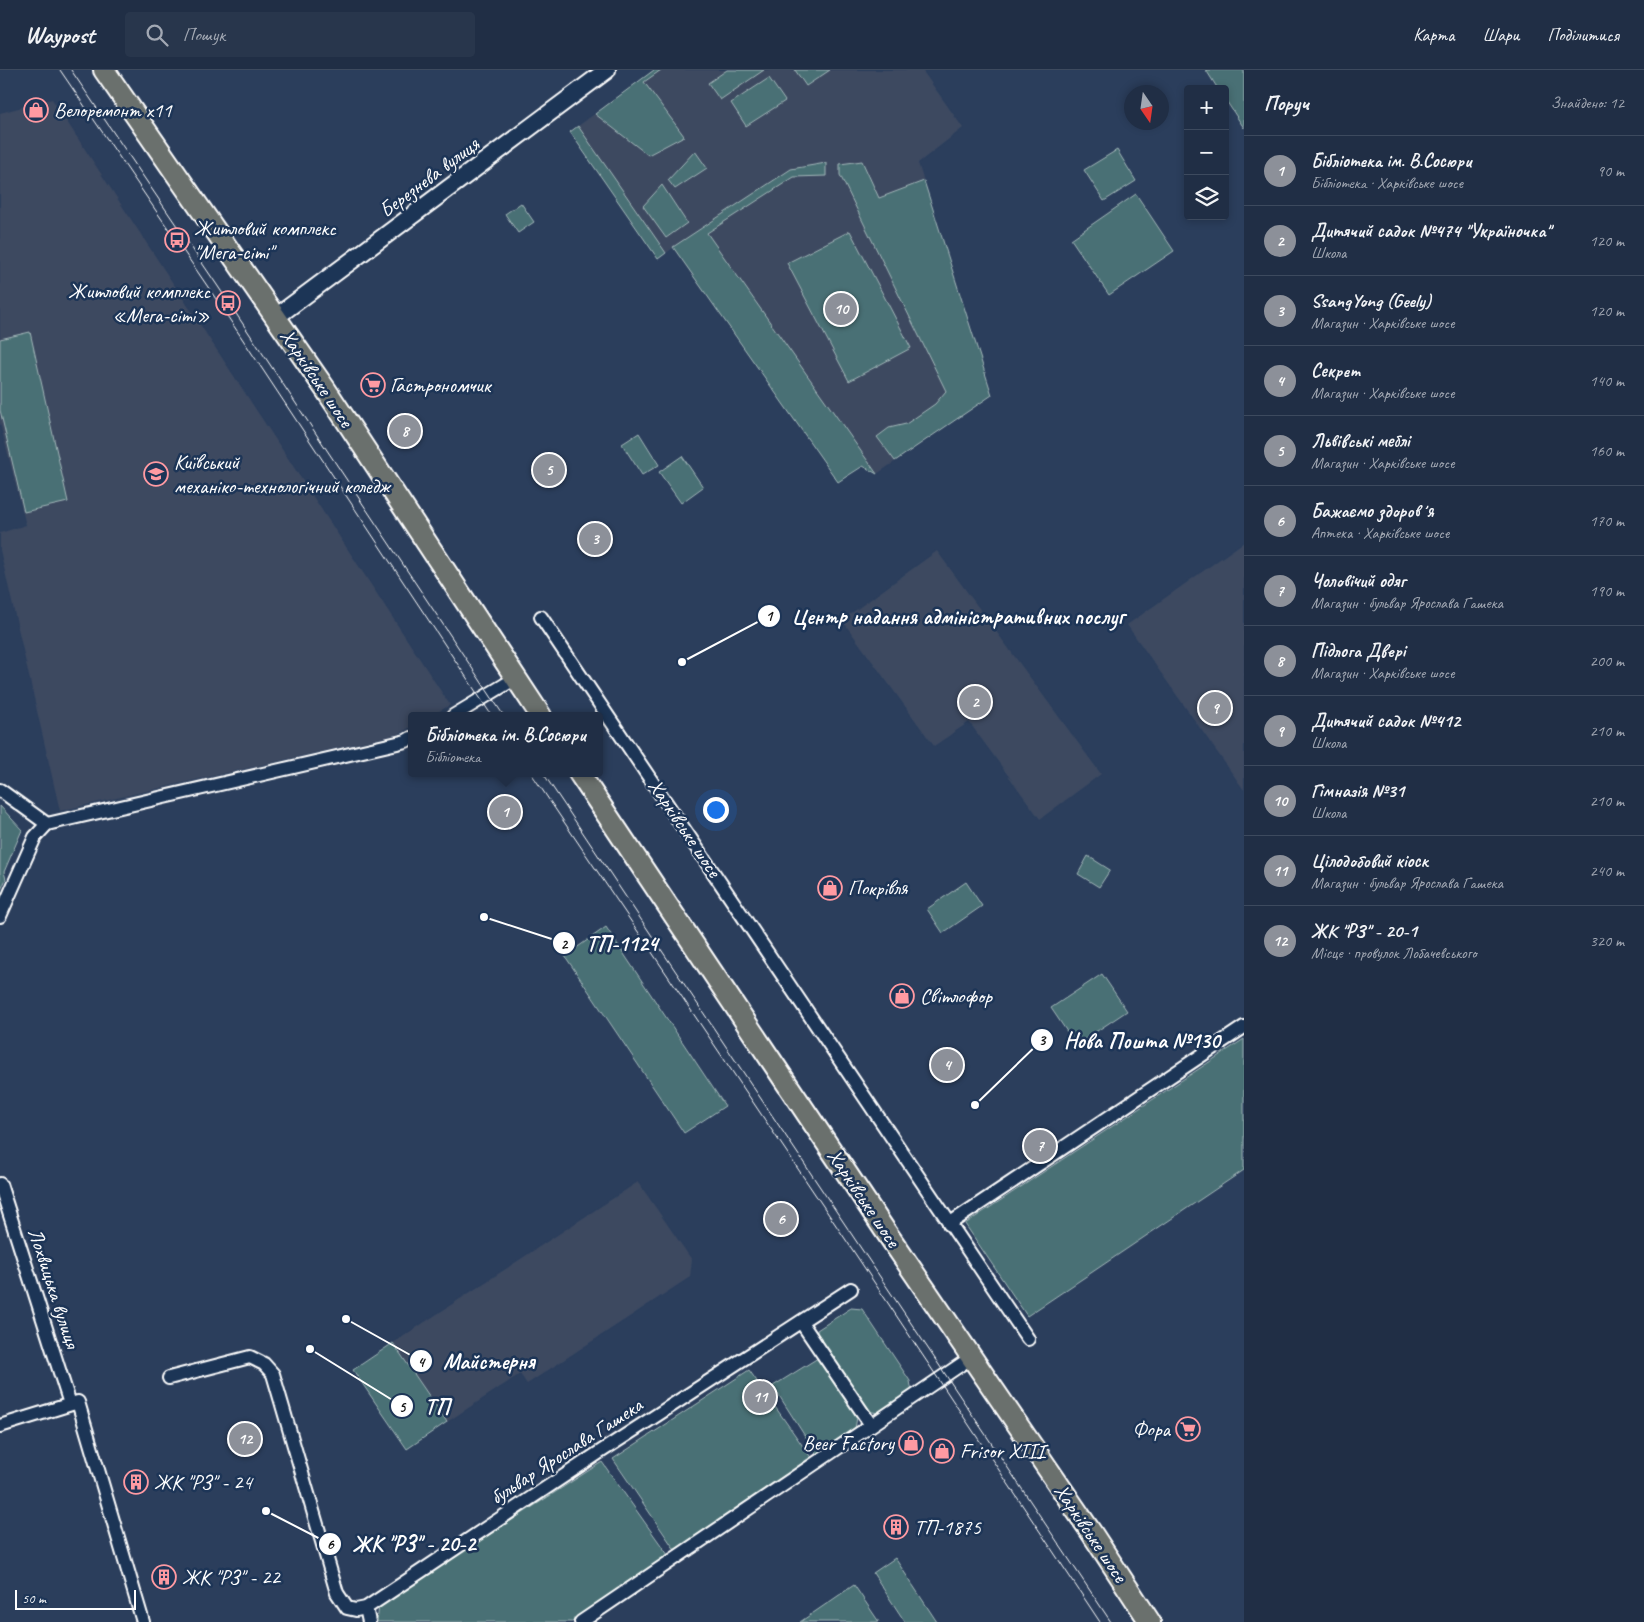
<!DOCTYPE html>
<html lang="uk">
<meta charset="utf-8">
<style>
:root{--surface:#202e45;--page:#28364c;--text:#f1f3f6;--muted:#a2a8b3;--line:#3d4a5e;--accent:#8c9099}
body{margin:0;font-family:Caveat,sans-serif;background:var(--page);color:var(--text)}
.controls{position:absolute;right:15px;top:15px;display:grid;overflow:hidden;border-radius:5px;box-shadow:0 2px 8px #0003}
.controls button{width:45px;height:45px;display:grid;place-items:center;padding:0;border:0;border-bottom:1px solid var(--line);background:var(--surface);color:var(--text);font:25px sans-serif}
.compass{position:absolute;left:1124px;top:15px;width:45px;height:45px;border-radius:50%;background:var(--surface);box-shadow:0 2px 8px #0003;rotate:167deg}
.scale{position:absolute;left:15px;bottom:12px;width:121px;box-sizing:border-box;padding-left:5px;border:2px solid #fff;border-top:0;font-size:14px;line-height:18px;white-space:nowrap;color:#fff;-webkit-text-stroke:4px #1d3557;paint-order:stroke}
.you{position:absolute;left:715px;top:739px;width:18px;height:18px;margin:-12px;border:4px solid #fff;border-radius:50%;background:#1a73e8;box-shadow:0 0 0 8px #1a73e833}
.badge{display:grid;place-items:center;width:32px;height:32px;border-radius:50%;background:var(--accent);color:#fff;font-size:16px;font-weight:700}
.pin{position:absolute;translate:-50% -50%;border:2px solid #fff;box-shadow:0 1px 5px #0006}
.popup{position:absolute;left:408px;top:642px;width:195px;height:65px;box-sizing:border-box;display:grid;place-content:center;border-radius:5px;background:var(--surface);filter:drop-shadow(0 1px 4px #0005);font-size:16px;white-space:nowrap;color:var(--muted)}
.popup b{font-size:19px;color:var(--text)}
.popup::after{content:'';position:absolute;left:50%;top:100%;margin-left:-10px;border:10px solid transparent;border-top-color:var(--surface)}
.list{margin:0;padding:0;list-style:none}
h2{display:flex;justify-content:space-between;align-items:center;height:65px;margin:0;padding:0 20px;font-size:21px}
h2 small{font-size:16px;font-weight:400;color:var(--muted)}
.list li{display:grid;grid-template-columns:32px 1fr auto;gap:15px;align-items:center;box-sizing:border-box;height:70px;padding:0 20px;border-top:1px solid var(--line)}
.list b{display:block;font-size:19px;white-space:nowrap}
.list p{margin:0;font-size:16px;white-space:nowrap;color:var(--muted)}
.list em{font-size:16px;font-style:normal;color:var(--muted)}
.icon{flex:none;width:28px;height:28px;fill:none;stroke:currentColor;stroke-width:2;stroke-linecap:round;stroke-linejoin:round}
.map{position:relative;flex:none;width:1244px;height:1552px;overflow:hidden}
header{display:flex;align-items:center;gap:30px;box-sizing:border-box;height:70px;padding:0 25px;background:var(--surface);border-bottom:1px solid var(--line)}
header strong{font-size:24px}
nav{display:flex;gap:28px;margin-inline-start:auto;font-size:18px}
.search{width:350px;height:45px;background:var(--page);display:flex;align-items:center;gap:12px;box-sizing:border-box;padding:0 18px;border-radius:5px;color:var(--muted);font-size:19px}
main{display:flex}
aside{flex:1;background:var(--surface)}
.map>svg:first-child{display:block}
.built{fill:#3c4961}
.green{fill:#497074;stroke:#a4b8ba}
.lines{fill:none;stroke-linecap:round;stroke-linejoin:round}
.minor-casing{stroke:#fff;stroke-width:16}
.tertiary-casing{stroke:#fff;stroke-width:20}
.primary-casing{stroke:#fff;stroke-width:24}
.minor{stroke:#1d3557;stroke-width:12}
.tertiary{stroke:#1d3557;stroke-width:16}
.primary{stroke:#6b706d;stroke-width:20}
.tram{stroke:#fff;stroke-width:1}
.labels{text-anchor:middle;stroke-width:5;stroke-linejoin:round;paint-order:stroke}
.poi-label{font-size:21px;fill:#fff;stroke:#1d3557;text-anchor:start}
.street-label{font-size:21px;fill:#fff;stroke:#1d3557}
.leader{fill:none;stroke:#fff;stroke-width:2}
.callout-dot{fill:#fff;stroke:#1d3557;stroke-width:2}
.mark-label{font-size:15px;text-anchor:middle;font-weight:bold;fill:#111}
.callout-label{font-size:22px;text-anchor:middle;font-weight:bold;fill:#fff;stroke:#1d3557;stroke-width:5;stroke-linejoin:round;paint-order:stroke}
</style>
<header>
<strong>Waypost</strong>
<div class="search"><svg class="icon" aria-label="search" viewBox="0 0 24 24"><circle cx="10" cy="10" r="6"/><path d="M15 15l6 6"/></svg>Пошук</div>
<nav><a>Карта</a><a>Шари</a><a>Поділитися</a></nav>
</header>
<main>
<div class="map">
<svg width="1244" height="1552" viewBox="0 0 1244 1552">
<rect width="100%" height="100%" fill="#2b3e5c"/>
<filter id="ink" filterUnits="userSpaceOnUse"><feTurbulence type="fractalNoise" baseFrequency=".02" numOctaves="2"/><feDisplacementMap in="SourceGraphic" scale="10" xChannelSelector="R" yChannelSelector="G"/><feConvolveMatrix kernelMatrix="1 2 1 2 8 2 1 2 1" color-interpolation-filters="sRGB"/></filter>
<g filter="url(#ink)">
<!-- built -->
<g class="built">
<path d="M654 0H922L963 58 918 93 992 325 877 404 863 396 838 412 673 178 658 189 570 62Z"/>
<path d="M52 29 450 635 431 646H411V657L399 664 60 741 0 480V463L26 455 0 353V43Z"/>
<path d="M1244 472V720L1127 555Z"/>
<path d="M937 481 1101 704 1040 749 969 652 934 676 842 550Z"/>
<path d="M638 1112 692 1190 690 1207 527 1314 520 1304 447 1352 393 1273Z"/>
</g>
<!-- green -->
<g class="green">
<path d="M654 0H661L644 12 684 66 648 85 595 44Z"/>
<path d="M727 0H764L720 30 708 13Z"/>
<path d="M795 0H830L806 16Z"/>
<path d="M1206 0H1244V58L1225 29V19H1218Z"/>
<path d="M769 8 785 31 746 56 731 33Z"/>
<path d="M578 56 666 183 658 189 570 62Z"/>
<path d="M1117 80 1136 111 1104 131 1084 100Z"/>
<path d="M695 81 707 98 675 119 668 110Z"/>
<path d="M862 91 879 128 924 111 992 325 895 391 877 367 889 358 906 354 935 334 946 321 840 105V94Z"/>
<path d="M826 93V106L794 107 707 163 877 404 863 396 838 412 673 177 791 99Z"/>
<path d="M662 115 687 153 666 168 643 136Z"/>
<path d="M1136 124 1174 181 1109 225 1071 169Z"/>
<path d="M521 133 534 152 518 163 505 144Z"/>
<path d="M850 161 911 278 849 311 787 193Z"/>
<path d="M30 262 68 432 24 442 0 340V269Z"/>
<path d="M639 363 659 395 642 405 622 374Z"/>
<path d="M682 386 703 417 681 433 659 402Z"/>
<path d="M0 736 22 760 4 802 6 809 0 822Z"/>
<path d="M1088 786 1110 800 1099 817 1078 804Z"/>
<path d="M966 812 982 836 943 863 927 839Z"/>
<path d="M606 857 725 1036 684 1063 565 886Z"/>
<path d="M1102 904 1127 941 1076 975 1051 938Z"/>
<path d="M1244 969V1100L1027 1246 965 1154Z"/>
<path d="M851 1238 862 1239 910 1311 912 1322 880 1343 865 1341 818 1272 817 1260Z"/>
<path d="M393 1273 447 1352 407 1379 353 1300Z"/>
<path d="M818 1288 857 1347 855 1359 817 1385 773 1316Z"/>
<path d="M749 1300 812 1389 675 1480 613 1389Z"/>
<path d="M602 1392 668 1485 572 1552H377L379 1536Z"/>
<path d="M895 1488 937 1552H905L873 1503Z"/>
<path d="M854 1515 879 1552H800Z"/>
</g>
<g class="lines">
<!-- minor casing -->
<g class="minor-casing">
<g id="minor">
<path d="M541 547C705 787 865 1029 1028 1269"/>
<path d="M453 646 516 608"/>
<path d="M0 720 47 754 35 767 0 846"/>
<path d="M47 754 406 671 411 668"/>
<path d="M0 1114 70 1334"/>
<path d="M949 1154 1244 957"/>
<path d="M801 1252 871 1355"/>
<path d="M169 1308 250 1287 264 1294 273 1304 337 1523 347 1538 356 1540 366 1538 600 1382 851 1219"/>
<path d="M0 1356 78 1332 143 1552"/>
<path d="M366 1538 369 1552"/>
<path d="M581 1552 972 1287"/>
</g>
</g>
<!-- tertiary casing -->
<g class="tertiary-casing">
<path id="tertiary" d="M276 247 607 0"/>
</g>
<!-- primary casing -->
<g class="primary-casing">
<g id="primary">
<path d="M104 0 326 320 541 646"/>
<path d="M579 703 884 1159 1091 1462 1150 1552"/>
</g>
</g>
<!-- minor -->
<use href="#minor" class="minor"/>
<!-- tertiary -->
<use href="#tertiary" class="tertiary"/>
<!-- primary -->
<use href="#primary" class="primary"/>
<!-- tram -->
<g class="tram">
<path d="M60 0 210 220 492 646"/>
<path d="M71 0 217 215 504 646"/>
<path d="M531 703 852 1179 1100 1552"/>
<path d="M543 703 1111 1552"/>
</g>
</g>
</g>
<!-- icons -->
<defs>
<g id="shop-ring" transform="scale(1.25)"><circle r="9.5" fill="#1d3557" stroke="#ff9aa2" stroke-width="1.5"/><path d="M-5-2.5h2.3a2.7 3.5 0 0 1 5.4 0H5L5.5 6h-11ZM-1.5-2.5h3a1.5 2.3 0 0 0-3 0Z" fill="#ff9aa2"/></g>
<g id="bus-ring" transform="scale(1.25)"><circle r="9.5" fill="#1d3557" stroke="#ff9aa2" stroke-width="1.5"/><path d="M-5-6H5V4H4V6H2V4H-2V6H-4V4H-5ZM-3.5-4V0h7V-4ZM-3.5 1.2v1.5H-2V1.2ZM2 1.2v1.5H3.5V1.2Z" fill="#ff9aa2"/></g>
<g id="supermarket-ring" transform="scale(1.25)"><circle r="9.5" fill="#1d3557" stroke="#ff9aa2" stroke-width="1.5"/><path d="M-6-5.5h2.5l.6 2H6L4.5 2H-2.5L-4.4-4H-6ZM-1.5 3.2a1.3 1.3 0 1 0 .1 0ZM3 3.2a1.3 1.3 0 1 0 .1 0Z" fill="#ff9aa2"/></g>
<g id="university-ring" transform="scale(1.25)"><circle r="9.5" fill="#1d3557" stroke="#ff9aa2" stroke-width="1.5"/><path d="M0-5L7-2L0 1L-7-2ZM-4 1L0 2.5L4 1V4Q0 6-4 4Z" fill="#ff9aa2"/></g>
<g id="building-ring" transform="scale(1.25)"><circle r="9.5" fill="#1d3557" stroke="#ff9aa2" stroke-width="1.5"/><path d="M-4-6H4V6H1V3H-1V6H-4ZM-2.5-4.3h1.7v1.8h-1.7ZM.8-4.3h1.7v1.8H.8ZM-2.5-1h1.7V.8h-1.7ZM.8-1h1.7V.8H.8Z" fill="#ff9aa2"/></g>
</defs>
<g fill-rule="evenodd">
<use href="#shop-ring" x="36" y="40"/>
<use href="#bus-ring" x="177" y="170"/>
<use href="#bus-ring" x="228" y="233"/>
<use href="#supermarket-ring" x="373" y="315"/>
<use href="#university-ring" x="156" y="404"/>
<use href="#shop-ring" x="830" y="818"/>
<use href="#shop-ring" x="902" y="926"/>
<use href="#supermarket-ring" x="1188" y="1359"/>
<use href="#shop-ring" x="911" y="1373"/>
<use href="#shop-ring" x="942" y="1381"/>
<use href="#building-ring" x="136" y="1412"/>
<use href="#building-ring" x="896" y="1457"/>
<use href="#building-ring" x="164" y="1507"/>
</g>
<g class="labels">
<!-- poi labels -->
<g class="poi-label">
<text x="54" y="47">Велоремонт x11</text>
<text x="194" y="165">Житловий комплекс<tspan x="194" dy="24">"Мега-сіті"</tspan></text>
<text x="210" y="228" text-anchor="end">Житловий комплекс<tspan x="210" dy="24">«Мега-сіті»</tspan></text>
<text x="390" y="322">Гастрономчик</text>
<text x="174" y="399">Київський<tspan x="174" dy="24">механіко-технологічний коледж</tspan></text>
<text x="848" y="825">Покрівля</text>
<text x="920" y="933">Світлофор</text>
<text x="1170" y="1366" text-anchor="end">Фора</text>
<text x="894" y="1380" text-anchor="end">Beer Factory</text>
<text x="960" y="1388">Frisor XIII</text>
<text x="154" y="1419">ЖК "РЗ" - 24</text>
<text x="914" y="1464">ТП-1875</text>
<text x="182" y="1514">ЖК "РЗ" - 22</text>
</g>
<!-- street labels -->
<g class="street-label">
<text transform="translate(429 107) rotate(-37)" y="7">Березнева вулиця</text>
<text transform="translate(317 308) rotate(56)" y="7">Харківське шосе</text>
<text transform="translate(685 758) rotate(56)" y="7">Харківське шосе</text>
<text transform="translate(864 1128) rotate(56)" y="7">Харківське шосе</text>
<text transform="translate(54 1218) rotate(72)" y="7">Лохвицька вулиця</text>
<text transform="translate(566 1381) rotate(-33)" y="7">бульвар Ярослава Гашека</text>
<text transform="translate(1091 1463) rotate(56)" y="7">Харківське шосе</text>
</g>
</g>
<!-- callouts -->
<path class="leader" d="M682 592L769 546M484 847L564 873M975 1035L1042 970M346 1249L421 1291M310 1279L402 1336M266 1441L330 1474"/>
<g class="callout-dot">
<circle cx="682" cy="592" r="5"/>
<circle cx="484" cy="847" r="5"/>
<circle cx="975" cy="1035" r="5"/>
<circle cx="346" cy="1249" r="5"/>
<circle cx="310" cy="1279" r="5"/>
<circle cx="266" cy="1441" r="5"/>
<circle cx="769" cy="546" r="12"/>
<circle cx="564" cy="873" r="12"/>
<circle cx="1042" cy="970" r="12"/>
<circle cx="421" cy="1291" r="12"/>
<circle cx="402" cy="1336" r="12"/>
<circle cx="330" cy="1474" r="12"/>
</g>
<g class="mark-label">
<text x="769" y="551">1</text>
<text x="564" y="879">2</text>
<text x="1042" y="975">3</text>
<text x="421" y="1297">4</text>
<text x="402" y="1342">5</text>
<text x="330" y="1479">6</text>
</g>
<g class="callout-label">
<text x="958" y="554">Центр надання адміністративних послуг</text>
<text x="622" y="881">ТП-1124</text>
<text x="1142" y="978">Нова Пошта №130</text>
<text x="489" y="1299">Майстерня</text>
<text x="437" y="1344">ТП</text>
<text x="414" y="1481">ЖК "РЗ" - 20-2</text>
</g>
</svg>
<div class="controls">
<button>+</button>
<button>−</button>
<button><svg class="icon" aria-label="layers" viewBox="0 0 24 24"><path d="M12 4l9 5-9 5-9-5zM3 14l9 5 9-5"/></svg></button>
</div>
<svg class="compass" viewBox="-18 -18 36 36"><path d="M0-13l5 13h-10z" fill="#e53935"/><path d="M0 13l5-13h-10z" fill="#a2a8b3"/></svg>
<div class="scale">50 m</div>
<div class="you"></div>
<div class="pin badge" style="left:505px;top:742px">1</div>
<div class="popup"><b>Бібліотека ім. В.Сосюри</b>Бібліотека</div>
<div class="pin badge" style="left:975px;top:632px">2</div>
<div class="pin badge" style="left:595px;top:469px">3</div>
<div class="pin badge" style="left:947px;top:995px">4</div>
<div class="pin badge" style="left:549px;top:400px">5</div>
<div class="pin badge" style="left:781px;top:1149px">6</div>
<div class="pin badge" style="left:1040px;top:1076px">7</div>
<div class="pin badge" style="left:405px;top:361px">8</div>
<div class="pin badge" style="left:1215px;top:638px">9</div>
<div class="pin badge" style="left:841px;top:239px">10</div>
<div class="pin badge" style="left:760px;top:1327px">11</div>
<div class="pin badge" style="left:245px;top:1369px">12</div>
</div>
<aside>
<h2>Поруч<small>Знайдено: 12</small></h2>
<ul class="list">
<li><span class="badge">1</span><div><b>Бібліотека ім. В.Сосюри</b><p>Бібліотека · Харківське шосе</p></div><em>90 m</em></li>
<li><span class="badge">2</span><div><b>Дитячий садок №474 &quot;Україночка&quot;</b><p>Школа</p></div><em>120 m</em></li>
<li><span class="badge">3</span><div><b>SsangYong (Geely)</b><p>Магазин · Харківське шосе</p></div><em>120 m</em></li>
<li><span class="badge">4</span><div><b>Секрет</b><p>Магазин · Харківське шосе</p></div><em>140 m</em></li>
<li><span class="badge">5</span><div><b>Львівські меблі</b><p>Магазин · Харківське шосе</p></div><em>160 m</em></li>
<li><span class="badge">6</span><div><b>Бажаємо здоровʼя</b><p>Аптека · Харківське шосе</p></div><em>170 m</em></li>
<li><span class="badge">7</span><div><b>Чоловічий одяг</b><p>Магазин · бульвар Ярослава Гашека</p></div><em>190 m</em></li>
<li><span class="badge">8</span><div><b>Підлога Двері</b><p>Магазин · Харківське шосе</p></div><em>200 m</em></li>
<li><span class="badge">9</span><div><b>Дитячий садок №412</b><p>Школа</p></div><em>210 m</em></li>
<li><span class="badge">10</span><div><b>Гімназія №31</b><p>Школа</p></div><em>210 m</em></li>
<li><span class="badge">11</span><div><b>Цілодобовий кіоск</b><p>Магазин · бульвар Ярослава Гашека</p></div><em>240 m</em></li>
<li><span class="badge">12</span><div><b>ЖК &quot;РЗ&quot; - 20-1</b><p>Місце · провулок Лобачевського</p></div><em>320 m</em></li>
</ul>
</aside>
</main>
